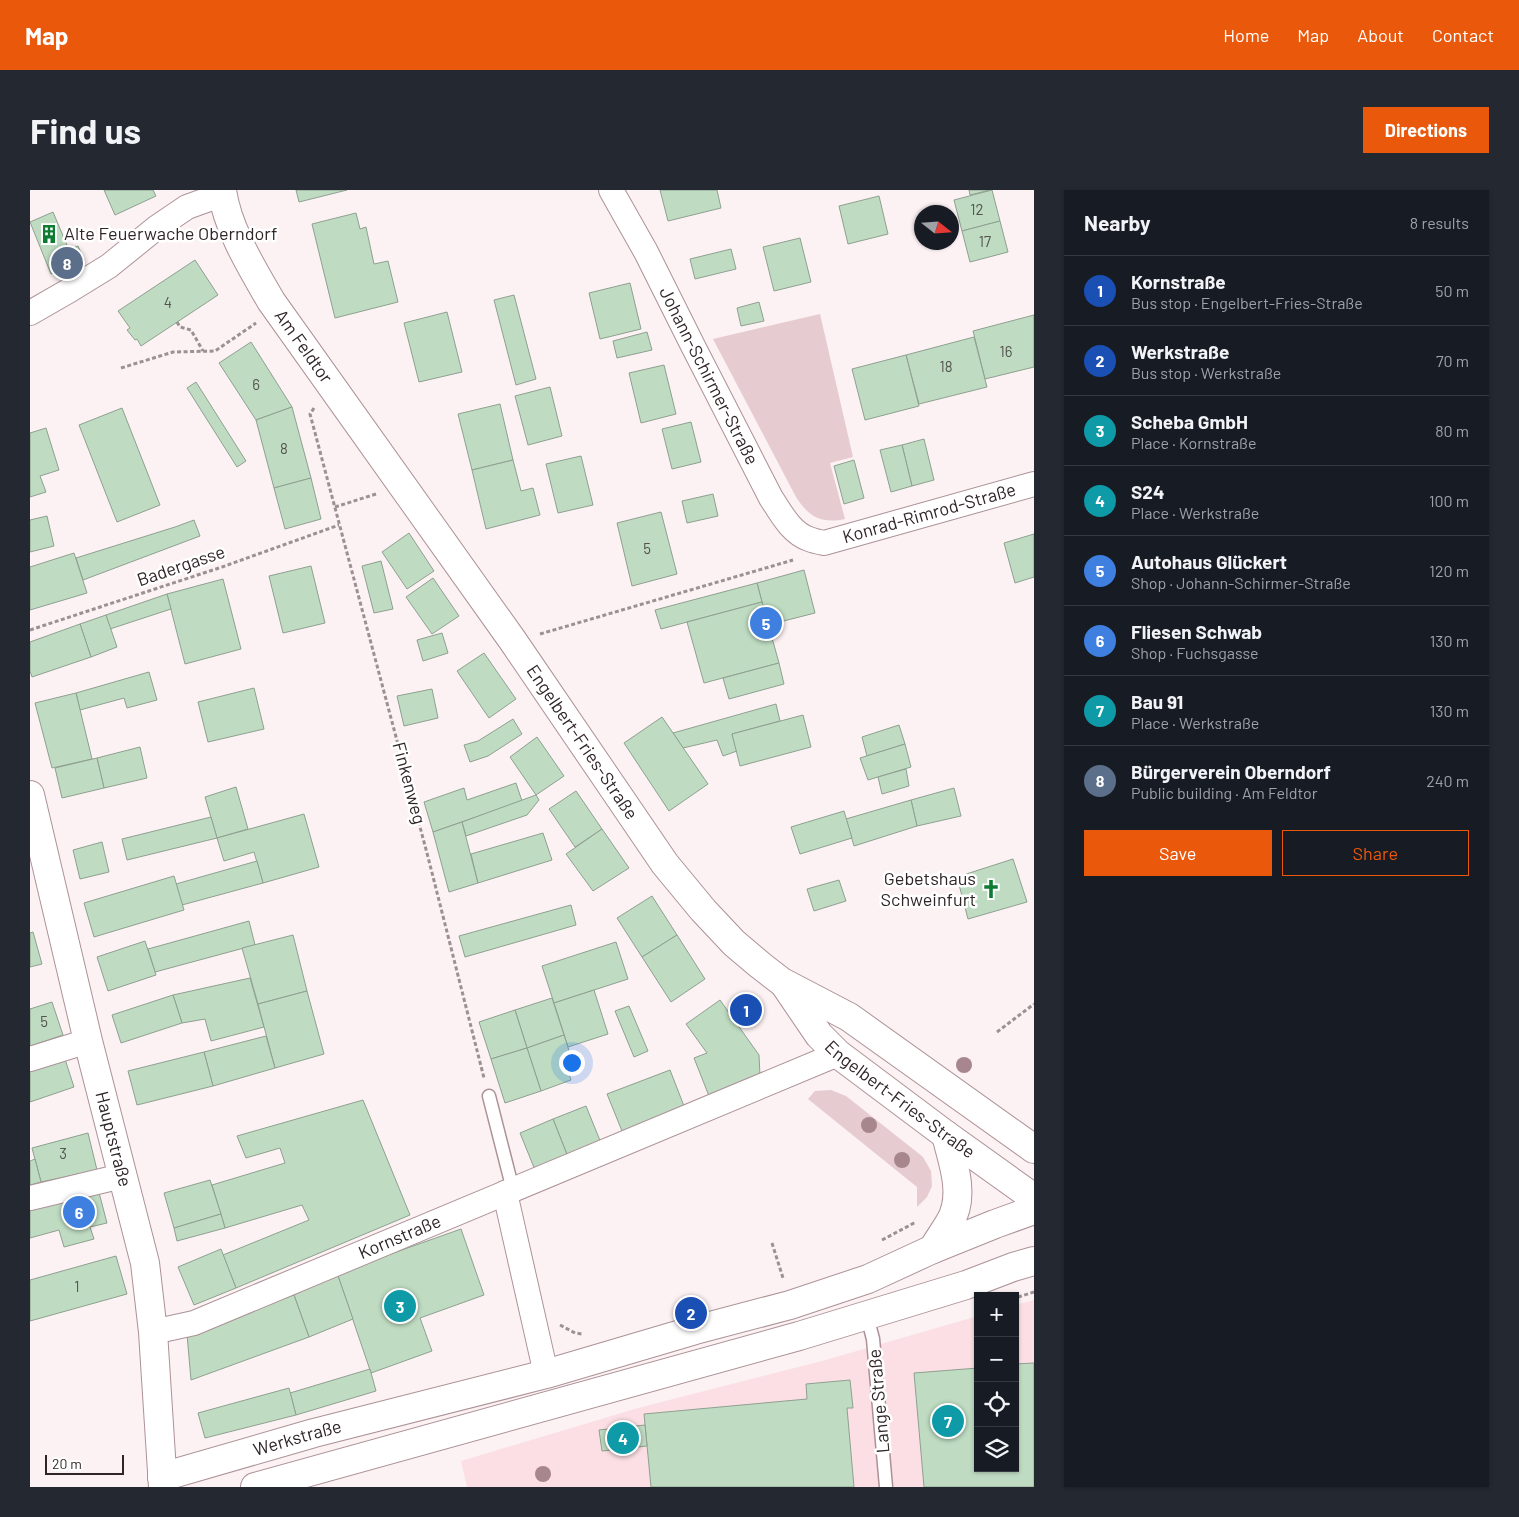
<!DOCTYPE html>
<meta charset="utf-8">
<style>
:root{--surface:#171b24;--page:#242831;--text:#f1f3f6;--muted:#9ea1a6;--line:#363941;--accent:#ea580c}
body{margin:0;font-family:Barlow,sans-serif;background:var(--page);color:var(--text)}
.controls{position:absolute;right:15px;bottom:15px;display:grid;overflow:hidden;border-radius:0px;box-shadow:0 1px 4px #0004}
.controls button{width:45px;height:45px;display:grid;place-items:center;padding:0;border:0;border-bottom:1px solid var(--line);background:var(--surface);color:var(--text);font:25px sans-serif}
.compass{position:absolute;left:884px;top:15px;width:45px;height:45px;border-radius:50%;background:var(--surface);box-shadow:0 1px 4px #0004;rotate:107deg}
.scale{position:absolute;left:15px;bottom:12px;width:79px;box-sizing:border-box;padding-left:5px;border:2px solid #2f2527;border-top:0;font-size:14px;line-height:18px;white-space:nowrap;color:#2f2527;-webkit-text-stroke:4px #fff;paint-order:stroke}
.you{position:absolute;left:541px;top:872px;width:18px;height:18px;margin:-12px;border:4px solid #fff;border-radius:50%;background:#1a73e8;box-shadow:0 0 0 8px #1a73e833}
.badge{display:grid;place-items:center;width:32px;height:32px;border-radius:50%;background:var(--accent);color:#fff;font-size:16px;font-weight:700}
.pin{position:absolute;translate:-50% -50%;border:2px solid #fff;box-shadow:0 1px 5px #0006}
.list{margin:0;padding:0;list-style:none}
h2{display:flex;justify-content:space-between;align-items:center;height:65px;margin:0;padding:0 20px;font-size:21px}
h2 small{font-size:16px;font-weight:400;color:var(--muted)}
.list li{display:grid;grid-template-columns:32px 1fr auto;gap:15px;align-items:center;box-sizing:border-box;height:70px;padding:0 20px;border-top:1px solid var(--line)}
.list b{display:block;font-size:19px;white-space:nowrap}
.list p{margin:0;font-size:16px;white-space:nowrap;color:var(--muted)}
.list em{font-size:16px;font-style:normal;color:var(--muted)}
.actions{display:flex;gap:10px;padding:15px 20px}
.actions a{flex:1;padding:11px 0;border:1px solid var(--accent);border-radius:0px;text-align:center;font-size:18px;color:var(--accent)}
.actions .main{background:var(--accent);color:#fff}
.icon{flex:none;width:28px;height:28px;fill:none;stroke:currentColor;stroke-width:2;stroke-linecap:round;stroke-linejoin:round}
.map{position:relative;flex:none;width:1004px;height:1297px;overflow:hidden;border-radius:0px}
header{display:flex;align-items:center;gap:30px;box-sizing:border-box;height:70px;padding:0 25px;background:var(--accent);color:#fff}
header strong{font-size:24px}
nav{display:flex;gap:28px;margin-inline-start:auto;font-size:18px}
.intro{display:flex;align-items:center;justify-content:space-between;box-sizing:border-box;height:120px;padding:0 30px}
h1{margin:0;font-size:35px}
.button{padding:12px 22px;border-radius:0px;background:var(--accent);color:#fff;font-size:18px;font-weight:700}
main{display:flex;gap:30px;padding:0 30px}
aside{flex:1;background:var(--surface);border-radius:0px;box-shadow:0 1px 4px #0004}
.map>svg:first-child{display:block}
.built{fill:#fcdfe4}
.green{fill:#e6cbd0}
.building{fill:#bfdcc2;stroke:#8ea090}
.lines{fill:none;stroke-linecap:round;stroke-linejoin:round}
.service-casing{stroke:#ac9297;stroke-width:15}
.minor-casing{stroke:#ac9297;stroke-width:26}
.secondary-casing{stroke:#ac9297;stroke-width:30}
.path{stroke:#9b9193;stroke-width:3;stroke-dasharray:4 2.5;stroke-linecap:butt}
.service{stroke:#fff;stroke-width:12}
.minor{stroke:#fff;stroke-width:24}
.secondary{stroke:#fff;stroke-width:28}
.tree{fill:#a8868e}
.labels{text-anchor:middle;stroke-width:5;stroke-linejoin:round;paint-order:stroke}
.number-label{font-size:15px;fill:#53534e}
.poi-label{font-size:18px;fill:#2f2527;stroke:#fff;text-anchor:start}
.street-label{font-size:18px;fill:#2f2527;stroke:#fff}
</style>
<header>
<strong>Map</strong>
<nav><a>Home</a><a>Map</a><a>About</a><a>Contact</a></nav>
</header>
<div class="intro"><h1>Find us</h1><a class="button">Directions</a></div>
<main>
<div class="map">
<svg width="1004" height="1297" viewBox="0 0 1004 1297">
<rect width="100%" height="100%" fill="#fcf1f3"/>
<!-- built -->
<path class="built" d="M1004 1110V1297H437L431 1271 608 1218 792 1171 948 1126V1278H985V1115Z"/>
<!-- green -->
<g class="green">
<path d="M790 124 823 267 800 273 815 329C791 334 779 327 766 307L683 149Z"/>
<path d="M801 900 816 906 893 967 901 981 902 996 897 1007 887 1017V997L778 909 785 901Z"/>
</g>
<!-- building -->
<g class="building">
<path d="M74 0H123L126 6 85 25Z"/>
<path d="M266 0H317L269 12Z"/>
<path d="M630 0H687L691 18 638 31Z"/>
<path d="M939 0H960L940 5Z"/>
<path d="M962 0 970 31 932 41 924 10Z"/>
<path d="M849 6 858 44 818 54 809 16Z"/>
<path d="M23 22 39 60 48 56 54 70 21 84 0 32Z"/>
<path d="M326 23 330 39 336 37 344 74 358 71 368 112 305 128 282 34Z"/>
<path d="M970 31 978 62 940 72 932 41Z"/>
<path d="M770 48 781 92 744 101 733 57Z"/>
<path d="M701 59 706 79 665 89 660 69Z"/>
<path d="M165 70 188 105 111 156 107 149 105 150 97 140 100 138 88 121Z"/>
<path d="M600 93 611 139 570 149 559 103Z"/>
<path d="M484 105 506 189 486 195 464 110Z"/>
<path d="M729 112 734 131 711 136 707 118Z"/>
<path d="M417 122 432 182 389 192 374 133Z"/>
<path d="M1004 125V177L955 189 943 141Z"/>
<path d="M617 142 622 160 587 168 583 151Z"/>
<path d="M944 147 957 197 889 214 876 165Z"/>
<path d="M221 152 262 217 226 230 189 173Z"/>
<path d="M876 165 889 216 835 230 822 179Z"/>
<path d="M634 175 646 224 611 233 599 183Z"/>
<path d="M166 192 216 271 207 277 157 198Z"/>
<path d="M520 197 532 246 498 255 485 206Z"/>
<path d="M470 214 483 270 442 280 428 224Z"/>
<path d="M262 217 281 288 244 298 226 230Z"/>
<path d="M92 218 130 315 87 332 49 235Z"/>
<path d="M661 232 671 272 642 279 632 239Z"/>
<path d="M16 238 29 280 10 286 16 302 0 307V243Z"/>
<path d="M894 249 904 290 882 296 872 255Z"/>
<path d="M872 255 882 296 861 302 850 260Z"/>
<path d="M551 266 563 315 528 323 516 274Z"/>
<path d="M483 270 491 301 503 298 510 325 456 339 442 280Z"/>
<path d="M824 270 834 308 814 314 804 276Z"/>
<path d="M281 288 291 329 255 339 244 298Z"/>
<path d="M683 304 688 326 657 333 652 311Z"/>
<path d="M631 322 647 384 602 396 587 333Z"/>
<path d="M17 326 24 356 0 362V330Z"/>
<path d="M164 330 170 346 53 390 46 368 145 337Z"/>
<path d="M379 343 404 381 377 399 352 362Z"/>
<path d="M1004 344V387L985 393 974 353Z"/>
<path d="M44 363 57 403 0 420V377Z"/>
<path d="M351 371 363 419 344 423 332 376Z"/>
<path d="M281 376 295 433 253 443 239 386Z"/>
<path d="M774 380 785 423 738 435 727 393Z"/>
<path d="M403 388 429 426 402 444 376 407Z"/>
<path d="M193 389 211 459 155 474 137 404Z"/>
<path d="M727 393 732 412 631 439 625 420Z"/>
<path d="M137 404 141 419 80 439 76 425Z"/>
<path d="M732 412 749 473 674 493 657 432Z"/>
<path d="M76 425 87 457 61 467 50 434Z"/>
<path d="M50 434 61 467 2 487 0 481V452Z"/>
<path d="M412 443 418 463 393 471 387 450Z"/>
<path d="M454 463 486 509 459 528 427 481Z"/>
<path d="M749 473 754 494 699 509 693 488Z"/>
<path d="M119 482 127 510 97 518 94 508 50 520 46 503Z"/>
<path d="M224 498 234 539 178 552 168 512Z"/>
<path d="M402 499 408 528 374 536 367 506Z"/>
<path d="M46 503 62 569 22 578 5 513Z"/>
<path d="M746 514 750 531 702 544 707 561 693 566 687 550 653 558 643 543Z"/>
<path d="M773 525 781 557 710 576 702 544Z"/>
<path d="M632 527 678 594 639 621 594 553Z"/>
<path d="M483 529 492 544 458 566 440 572 434 555 448 551Z"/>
<path d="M869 535 875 554 837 566 832 547Z"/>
<path d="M507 547 534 586 506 605 480 567Z"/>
<path d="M875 554 881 577 838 590 830 568Z"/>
<path d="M110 557 117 588 74 598 67 568Z"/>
<path d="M67 568 74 598 32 608 25 578Z"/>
<path d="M876 579 879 596 852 604 848 587Z"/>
<path d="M486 593 492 611 403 642 394 612 434 598 437 610Z"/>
<path d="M206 597 218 639 187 648 175 607Z"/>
<path d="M924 598 931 626 887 636 881 610Z"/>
<path d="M546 601 572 639 545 657 519 619Z"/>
<path d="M506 605 509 610 497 625 436 646 432 632Z"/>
<path d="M881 610 887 636 824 656 816 629Z"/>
<path d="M814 621 822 648 770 664 761 637Z"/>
<path d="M274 624 289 677 233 693 224 662 194 671 187 648Z"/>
<path d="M181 627 187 648 97 670 92 649Z"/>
<path d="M432 632 448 693 419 702 403 642Z"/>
<path d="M572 639 599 678 563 701 536 664Z"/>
<path d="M513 643 522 670 448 693 441 664Z"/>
<path d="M72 652 79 682 50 689 43 660Z"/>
<path d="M983 669 997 712 938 729 927 687Z"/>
<path d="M227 671 233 693 152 715 146 694Z"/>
<path d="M144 686 154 720 64 747 54 713Z"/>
<path d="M809 690 816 711 784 721 777 699Z"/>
<path d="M622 706 647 745 612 767 587 728Z"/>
<path d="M541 715 546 735 435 767 429 746Z"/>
<path d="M219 731 225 755 125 782 118 759Z"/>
<path d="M3 742 12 774 0 777V743Z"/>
<path d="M263 745 277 801 228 814 212 758Z"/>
<path d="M647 745 675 789 641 812 612 767Z"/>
<path d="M115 751 126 785 78 801 67 767Z"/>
<path d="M586 752 598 789 524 813 512 776Z"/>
<path d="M220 788 234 837 181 851 175 829 152 833 143 805Z"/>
<path d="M564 800 578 844 538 857 524 813Z"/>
<path d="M277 801 294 864 245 878 228 814Z"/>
<path d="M143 805 152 833 91 853 82 825Z"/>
<path d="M522 808 534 845 497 858 485 820Z"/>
<path d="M690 810 729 865 730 886 679 906 664 868 677 863 656 834Z"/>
<path d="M22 812 33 845 0 856V819Z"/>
<path d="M599 816 618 861 604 867 585 821Z"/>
<path d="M485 820 497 858 461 869 449 832Z"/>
<path d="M534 845 544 876 537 878 541 890 511 901 497 858Z"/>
<path d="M236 846 245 878 183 896 174 862Z"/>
<path d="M497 858 511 901 475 913 461 869Z"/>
<path d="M174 862 183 896 107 915 98 881Z"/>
<path d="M33 863 44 897 0 912V874Z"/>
<path d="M640 880 654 916 592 941 577 904Z"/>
<path d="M333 910 380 1025 206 1098 193 1065 279 1030 272 1015 195 1038 182 995 255 973 250 958 216 968 207 946Z"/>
<path d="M556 916 571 953 538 967 523 929Z"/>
<path d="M523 929 538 967 505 980 490 943Z"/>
<path d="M58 943 67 980 11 992 2 958Z"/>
<path d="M5 969 11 992 0 995V971Z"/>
<path d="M180 990 191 1024 144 1038 134 1003Z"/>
<path d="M67 995 77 1033 60 1037 64 1049 34 1057 29 1040 0 1048V1013Z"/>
<path d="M191 1024 195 1038 147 1051 144 1038Z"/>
<path d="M431 1039 454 1105 390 1128 402 1161 341 1183 307 1083Z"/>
<path d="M191 1059 206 1098 164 1115 148 1077Z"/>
<path d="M86 1066 97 1104 0 1131V1090Z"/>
<path d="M307 1083 323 1129 279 1147 264 1105Z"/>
<path d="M264 1105 279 1147 161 1190 157 1144Z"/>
<path d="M1004 1173V1297H894L884 1183 948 1178V1278H985V1174Z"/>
<path d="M340 1179 346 1201 266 1225 260 1203Z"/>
<path d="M820 1190 823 1218H817L824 1297H621L614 1224 777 1209 776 1194Z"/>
<path d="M259 1198 266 1225 175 1248 168 1223Z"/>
<path d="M615 1235 617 1256 572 1261 569 1240Z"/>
</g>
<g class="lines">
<!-- service casing -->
<g class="service-casing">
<g id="service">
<path d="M459 906 483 1000"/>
<path d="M837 1126 843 1149 856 1297"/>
</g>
</g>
<!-- minor casing -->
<g class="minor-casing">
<g id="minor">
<path id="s1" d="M581 0 616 62 662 154 741 308C751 323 761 343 779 349 784 351 789 352 794 353L1004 294"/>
<path d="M0 123 40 100 79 76 126 38 157 17 193 4"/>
<path d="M0 869 58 851"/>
<path d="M475 1003 516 1184"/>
<path d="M0 1008 92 986"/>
<path id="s2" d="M123 1142 164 1133 808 864"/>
</g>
</g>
<!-- secondary casing -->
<g class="secondary-casing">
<g id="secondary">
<path id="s3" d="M192 0C197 38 222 78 241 111L483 451 635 674 673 720 704 753 730 775 752 792 819 827 1004 959"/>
<path id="s4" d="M0 605 58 851 115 1073 123 1142 133 1297"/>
<path id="s5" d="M755 795 789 845 808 864 916 945 1004 1008"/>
<path d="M903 1059C909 1048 918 1037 923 1026 934 1000 922 970 916 945"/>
<path id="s6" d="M132 1287 284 1243 516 1184 665 1140 760 1115 838 1089 903 1059 965 1034 1004 1020"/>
<path d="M225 1297 769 1146 936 1095 983 1077 1004 1071"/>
</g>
</g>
<!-- path -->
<g class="path">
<path d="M147 132 150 137 161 140 173 161"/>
<path d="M91 178 143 162 185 161 226 133"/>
<path d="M284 218 280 224 398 667 454 888"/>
<path d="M305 317 346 304"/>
<path d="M0 440 192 377 309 335"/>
<path d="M510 444 763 370"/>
<path d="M967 842 1004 814"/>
<path d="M852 1050 886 1032"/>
<path d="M742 1053 753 1088"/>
<path d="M988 1107 1004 1102"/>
<path d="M530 1135 545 1143 552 1144"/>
</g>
<!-- service -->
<use href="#service" class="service"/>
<!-- minor -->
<use href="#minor" class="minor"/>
<!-- secondary -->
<use href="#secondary" class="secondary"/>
</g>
<!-- trees -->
<g class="tree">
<circle cx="934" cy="875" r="8"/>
<circle cx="839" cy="935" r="8"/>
<circle cx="872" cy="970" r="8"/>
<circle cx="513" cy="1284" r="8"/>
</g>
<!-- icons -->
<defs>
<g id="building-bare" transform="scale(1.5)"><path d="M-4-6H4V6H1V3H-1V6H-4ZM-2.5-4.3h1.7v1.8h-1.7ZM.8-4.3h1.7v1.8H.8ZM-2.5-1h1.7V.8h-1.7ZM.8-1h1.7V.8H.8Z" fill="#0d7c32" stroke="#fff" stroke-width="2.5" paint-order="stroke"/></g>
<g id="church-bare" transform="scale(1.5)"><path d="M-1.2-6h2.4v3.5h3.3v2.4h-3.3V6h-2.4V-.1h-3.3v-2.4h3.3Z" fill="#0d7c32" stroke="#fff" stroke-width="2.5" paint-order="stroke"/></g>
</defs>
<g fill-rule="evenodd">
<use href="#building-bare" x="19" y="44"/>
<use href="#church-bare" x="961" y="699"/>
</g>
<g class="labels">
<!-- number labels -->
<g class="number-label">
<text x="947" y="25">12</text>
<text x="955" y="57">17</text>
<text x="138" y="118">4</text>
<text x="976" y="167">16</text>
<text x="916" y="182">18</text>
<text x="226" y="200">6</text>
<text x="254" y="264">8</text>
<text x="617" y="364">5</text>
<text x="14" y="837">5</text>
<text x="33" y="969">3</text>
<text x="47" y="1102">1</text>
</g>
<!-- poi labels -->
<g class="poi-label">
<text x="34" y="50">Alte Feuerwache Oberndorf</text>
<text x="946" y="695" text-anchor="end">Gebetshaus<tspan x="946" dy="21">Schweinfurt</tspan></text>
</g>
<!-- street labels -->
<g class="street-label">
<text dy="6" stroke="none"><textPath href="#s3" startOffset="178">Am Feldtor</textPath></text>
<text dy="6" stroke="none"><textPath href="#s1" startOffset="210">Johann-Schirmer-Straße</textPath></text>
<text dy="6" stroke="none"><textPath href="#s1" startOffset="529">Konrad-Rimrod-Straße</textPath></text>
<text transform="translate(151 376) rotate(-19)" y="6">Badergasse</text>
<text dy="6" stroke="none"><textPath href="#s3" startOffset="662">Engelbert-Fries-Straße</textPath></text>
<text transform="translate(379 593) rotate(75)" y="6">Finkenweg</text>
<text dy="6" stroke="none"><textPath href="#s5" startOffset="164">Engelbert-Fries-Straße</textPath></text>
<text dy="6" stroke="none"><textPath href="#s4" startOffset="354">Hauptstraße</textPath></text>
<text dy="6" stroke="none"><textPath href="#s2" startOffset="265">Kornstraße</textPath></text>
<text transform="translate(849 1211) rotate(-95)" y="6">Lange Straße</text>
<text dy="6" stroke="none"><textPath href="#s6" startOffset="141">Werkstraße</textPath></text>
</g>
</g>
</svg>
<div class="controls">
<button>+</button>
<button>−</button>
<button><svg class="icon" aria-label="locate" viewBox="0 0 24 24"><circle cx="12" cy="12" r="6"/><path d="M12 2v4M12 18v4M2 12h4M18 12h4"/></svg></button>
<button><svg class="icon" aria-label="layers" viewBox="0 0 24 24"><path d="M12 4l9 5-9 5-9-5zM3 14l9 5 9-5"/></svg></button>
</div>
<svg class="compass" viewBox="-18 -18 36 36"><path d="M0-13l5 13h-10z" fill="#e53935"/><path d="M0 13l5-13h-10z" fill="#9ea1a6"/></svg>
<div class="scale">20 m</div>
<div class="you"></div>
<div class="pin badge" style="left:716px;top:820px;background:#1a4fb4">1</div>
<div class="pin badge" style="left:661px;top:1123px;background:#1a4fb4">2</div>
<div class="pin badge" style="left:370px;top:1116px;background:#0f9aa8">3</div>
<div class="pin badge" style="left:593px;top:1248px;background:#0f9aa8">4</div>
<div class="pin badge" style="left:736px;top:433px;background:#3f7fe0">5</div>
<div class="pin badge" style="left:49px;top:1022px;background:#3f7fe0">6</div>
<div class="pin badge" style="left:918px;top:1231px;background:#0f9aa8">7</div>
<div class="pin badge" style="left:37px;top:73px;background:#5c6f8a">8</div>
</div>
<aside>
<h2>Nearby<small>8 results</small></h2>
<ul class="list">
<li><span class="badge" style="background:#1a4fb4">1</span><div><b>Kornstraße</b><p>Bus stop · Engelbert-Fries-Straße</p></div><em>50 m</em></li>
<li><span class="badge" style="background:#1a4fb4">2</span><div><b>Werkstraße</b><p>Bus stop · Werkstraße</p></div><em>70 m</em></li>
<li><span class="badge" style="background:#0f9aa8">3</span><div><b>Scheba GmbH</b><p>Place · Kornstraße</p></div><em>80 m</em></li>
<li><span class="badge" style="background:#0f9aa8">4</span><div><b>S24</b><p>Place · Werkstraße</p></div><em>100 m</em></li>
<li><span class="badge" style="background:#3f7fe0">5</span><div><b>Autohaus Glückert</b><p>Shop · Johann-Schirmer-Straße</p></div><em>120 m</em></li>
<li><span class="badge" style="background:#3f7fe0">6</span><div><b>Fliesen Schwab</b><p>Shop · Fuchsgasse</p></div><em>130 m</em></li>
<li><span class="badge" style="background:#0f9aa8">7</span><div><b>Bau 91</b><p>Place · Werkstraße</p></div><em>130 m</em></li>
<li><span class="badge" style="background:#5c6f8a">8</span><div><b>Bürgerverein Oberndorf</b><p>Public building · Am Feldtor</p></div><em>240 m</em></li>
</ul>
<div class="actions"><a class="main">Save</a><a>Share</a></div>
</aside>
</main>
